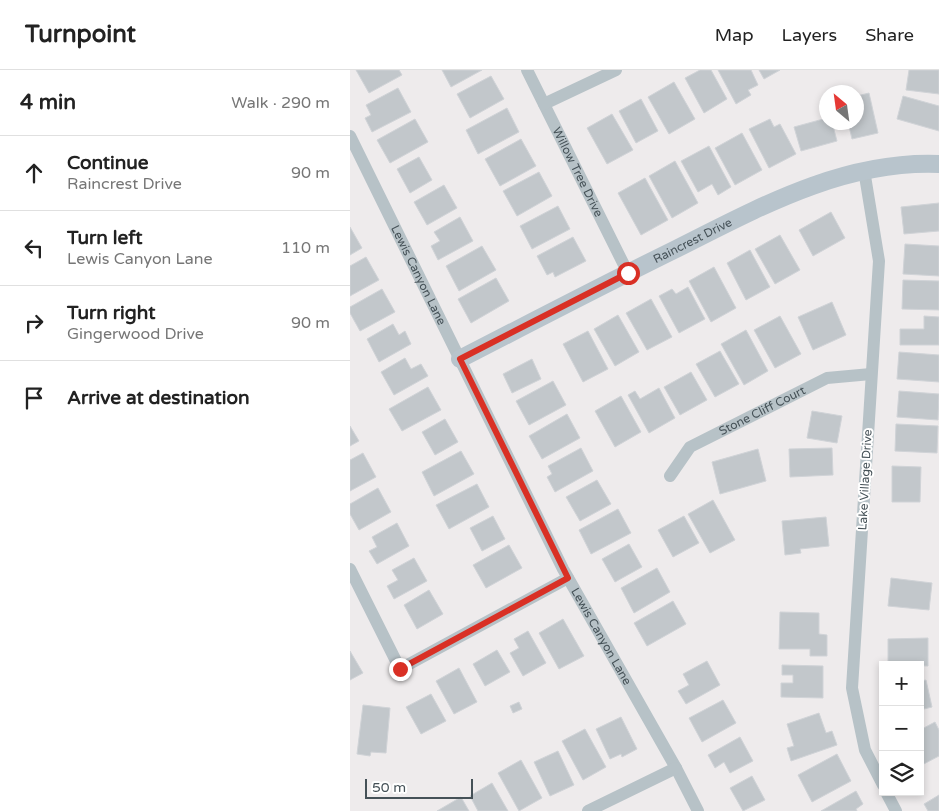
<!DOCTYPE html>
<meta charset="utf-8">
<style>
:root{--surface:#fff;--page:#f2f2f2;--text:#222;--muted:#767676;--line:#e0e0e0}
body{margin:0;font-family:"Varela Round",sans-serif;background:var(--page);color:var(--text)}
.controls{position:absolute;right:15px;bottom:15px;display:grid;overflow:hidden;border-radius:0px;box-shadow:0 2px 8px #0003}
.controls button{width:45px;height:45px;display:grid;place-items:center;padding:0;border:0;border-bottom:1px solid var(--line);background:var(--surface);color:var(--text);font:25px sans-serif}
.compass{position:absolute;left:469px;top:15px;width:45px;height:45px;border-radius:50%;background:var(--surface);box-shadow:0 2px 8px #0003;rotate:331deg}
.scale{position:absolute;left:15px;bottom:12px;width:108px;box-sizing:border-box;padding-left:5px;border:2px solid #455157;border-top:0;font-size:14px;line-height:18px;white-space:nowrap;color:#455157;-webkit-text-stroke:4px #fff;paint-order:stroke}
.stop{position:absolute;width:15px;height:15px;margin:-11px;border:4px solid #d93025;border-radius:50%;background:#fff}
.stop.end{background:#d93025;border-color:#fff;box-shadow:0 1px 5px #0008}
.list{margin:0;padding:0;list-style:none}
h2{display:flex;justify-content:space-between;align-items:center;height:65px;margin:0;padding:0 20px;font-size:21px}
h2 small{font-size:16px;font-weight:400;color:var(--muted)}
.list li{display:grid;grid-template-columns:32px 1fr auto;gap:15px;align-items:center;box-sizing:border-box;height:75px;padding:0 20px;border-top:1px solid var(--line)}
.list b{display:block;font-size:19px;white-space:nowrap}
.list p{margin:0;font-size:16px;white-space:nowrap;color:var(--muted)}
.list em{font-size:16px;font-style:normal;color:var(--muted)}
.icon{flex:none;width:28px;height:28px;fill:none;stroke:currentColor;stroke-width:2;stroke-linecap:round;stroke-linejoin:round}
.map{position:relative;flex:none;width:589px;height:741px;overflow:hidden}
header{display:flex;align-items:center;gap:30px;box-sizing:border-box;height:70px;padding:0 25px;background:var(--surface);border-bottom:1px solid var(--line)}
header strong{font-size:24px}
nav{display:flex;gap:28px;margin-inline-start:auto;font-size:18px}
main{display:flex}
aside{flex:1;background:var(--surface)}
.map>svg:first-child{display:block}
.building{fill:#c2c7cb;stroke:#d0d3d7}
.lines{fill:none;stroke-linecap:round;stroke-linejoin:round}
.street{stroke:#b7c2c7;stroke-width:12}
.secondary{stroke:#b8c4cc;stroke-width:18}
.route{stroke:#d93025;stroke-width:6}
.labels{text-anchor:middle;stroke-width:4;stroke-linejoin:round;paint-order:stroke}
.street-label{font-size:12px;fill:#455157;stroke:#fff}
</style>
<header>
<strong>Turnpoint</strong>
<nav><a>Map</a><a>Layers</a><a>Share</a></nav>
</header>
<main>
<aside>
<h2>4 min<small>Walk · 290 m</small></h2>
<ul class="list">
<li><svg class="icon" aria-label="ahead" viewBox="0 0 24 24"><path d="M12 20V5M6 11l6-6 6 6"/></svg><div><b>Continue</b><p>Raincrest Drive</p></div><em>90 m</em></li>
<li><svg class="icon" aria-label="left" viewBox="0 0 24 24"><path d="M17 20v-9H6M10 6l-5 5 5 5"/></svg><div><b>Turn left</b><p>Lewis Canyon Lane</p></div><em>110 m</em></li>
<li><svg class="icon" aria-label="right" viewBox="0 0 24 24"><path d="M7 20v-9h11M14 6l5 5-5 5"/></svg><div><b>Turn right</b><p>Gingerwood Drive</p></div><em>90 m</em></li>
<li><svg class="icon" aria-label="arrive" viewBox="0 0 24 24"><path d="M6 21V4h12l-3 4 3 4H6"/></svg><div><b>Arrive at destination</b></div></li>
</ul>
</aside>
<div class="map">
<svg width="589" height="741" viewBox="0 0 589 741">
<rect width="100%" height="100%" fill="#eeebec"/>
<!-- building -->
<g class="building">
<path d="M6 0H49L52 5 19 23Z"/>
<path d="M92 0H132L101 17Z"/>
<path d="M350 0H361L377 29 354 43 335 8Z"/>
<path d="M368 0H401L408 15 398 20 401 25 386 34Z"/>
<path d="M409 0H430L414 9Z"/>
<path d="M559 0H589V24L556 20Z"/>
<path d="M141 6 154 29 120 48 107 24Z"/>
<path d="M324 12 345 49 319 64 298 27Z"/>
<path d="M48 18 61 42 22 62 15 48 21 45 16 35Z"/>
<path d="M519 23 528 63 502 69 498 52H507V26Z"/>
<path d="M553 26 589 36V61L547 49Z"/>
<path d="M291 29 308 61 286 73 269 41Z"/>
<path d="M157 38 169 62 128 84 116 60Z"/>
<path d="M262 44 283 80 257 94 237 58Z"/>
<path d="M477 48V52H482L487 71 451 81 444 57Z"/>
<path d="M65 49 78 72 40 93 27 70Z"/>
<path d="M420 49 424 57 430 54 446 84 419 98 399 59Z"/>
<path d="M392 63 412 100 385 115 365 78Z"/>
<path d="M171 69 186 96 150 116 135 89Z"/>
<path d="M359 76 381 117 368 125 362 114 348 122 331 91Z"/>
<path d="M69 87 82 110 60 123 47 99Z"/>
<path d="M325 91 348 133 322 148 299 106Z"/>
<path d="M189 102 202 126 167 146 153 121Z"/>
<path d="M295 108 318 150 291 165 268 123Z"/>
<path d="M94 115 107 138 77 155 64 132Z"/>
<path d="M589 133V161L554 164 551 137Z"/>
<path d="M208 136 220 159 182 179 170 156Z"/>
<path d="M481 142 495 168 463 186 449 160Z"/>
<path d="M110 147 123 171 88 190 81 176 90 171 84 162Z"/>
<path d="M0 157 12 178 0 185Z"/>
<path d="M430 165 450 200 425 214 405 179Z"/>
<path d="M223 167 236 191 205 207 203 202 197 205 187 186Z"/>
<path d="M555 174 589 176V206L553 204Z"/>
<path d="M132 176 146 200 109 221 96 196Z"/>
<path d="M400 180 420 217 396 230 377 193Z"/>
<path d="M16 187 29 210 0 226V196Z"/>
<path d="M364 197 386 238 361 252 339 211Z"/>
<path d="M146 208 159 231 121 253 108 229Z"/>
<path d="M553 210 589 211V240L552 239Z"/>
<path d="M338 217 355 249 329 263 309 226 322 219 326 224Z"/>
<path d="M32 219 45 242 10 261 0 243V237Z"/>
<path d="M301 229 322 267 297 280 276 243Z"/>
<path d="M482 232 496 265 463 280 448 247Z"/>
<path d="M268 245 289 282 265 296 244 259Z"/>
<path d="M430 246 451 284 425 298 404 260Z"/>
<path d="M574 246 589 247V275H550V259H574Z"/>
<path d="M43 254 49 265 55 261 61 274 29 292 17 269Z"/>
<path d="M396 260 418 301 394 315 371 274Z"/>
<path d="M238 261 258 299 233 312 213 274Z"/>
<path d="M370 281 389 314 365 327 346 294Z"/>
<path d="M549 282 589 285V312L547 309Z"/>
<path d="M55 288 61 299 71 294 78 306 44 325 31 302Z"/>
<path d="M182 289 191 309 162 323 153 304Z"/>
<path d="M341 302 357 330 330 345 314 317Z"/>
<path d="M203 311 216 335 179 355 166 331Z"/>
<path d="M78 317 91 340 52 361 39 339Z"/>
<path d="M309 318 325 348 299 363 278 325 285 321 290 329Z"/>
<path d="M549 321 589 324 588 350 547 347Z"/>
<path d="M271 326 291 362 265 377 245 341Z"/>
<path d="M462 341 492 346 487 373 457 368Z"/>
<path d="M217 344 230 368 192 389 179 366Z"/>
<path d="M95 349 108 372 85 385 72 362Z"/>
<path d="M546 354 588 356 587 383 545 381Z"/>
<path d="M0 356 9 371 0 376Z"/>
<path d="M231 378 243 401 205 422 197 407 202 404 198 396Z"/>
<path d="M482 378 483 405 440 407 439 379Z"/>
<path d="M408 379 416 411 370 424 362 392Z"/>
<path d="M111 381 124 404 84 426 72 402Z"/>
<path d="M13 383 26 407 0 421V390Z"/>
<path d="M542 396 571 397 570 432H542Z"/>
<path d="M247 410 261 434 230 451 216 427Z"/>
<path d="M127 414 139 437 99 459 86 435Z"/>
<path d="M28 418 41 442 9 460 0 444V434Z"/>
<path d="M363 430 385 470 360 483 338 444Z"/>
<path d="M268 439 281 463 241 484 229 460Z"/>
<path d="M143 446 155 469 132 481 120 458Z"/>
<path d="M334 446 349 473 323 487 308 460Z"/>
<path d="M476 447 479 476 450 479 451 483 435 485 432 451Z"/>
<path d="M47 453 59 476 27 494 19 481 27 477 22 467Z"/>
<path d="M279 474 292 497 265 512 252 489Z"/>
<path d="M159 475 172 498 136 518 123 495Z"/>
<path d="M64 488 77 511 44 529 37 516 48 510 42 500Z"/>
<path d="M307 498 320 522 284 543 271 518Z"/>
<path d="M541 508 582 513 579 540 538 536Z"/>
<path d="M79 520 93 544 67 559 54 535Z"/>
<path d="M323 531 336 554 297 576 284 553Z"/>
<path d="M430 542 469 543V564L477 565V586H460V579H429Z"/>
<path d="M213 549 234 586 209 599 189 563Z"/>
<path d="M178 561 196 593 173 606 160 583 169 578 164 569Z"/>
<path d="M578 568V596L538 595V569Z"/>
<path d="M147 580 160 602 135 616 123 594Z"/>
<path d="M0 581 13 603 0 610Z"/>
<path d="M357 591 370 615 336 634 328 621 339 615 333 604Z"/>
<path d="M432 595 473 596V628L431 627V613H443V605H432Z"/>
<path d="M109 598 127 632 104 644 86 611Z"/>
<path d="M576 610 582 637 570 640V611Z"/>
<path d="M81 624 96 651 71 664 56 637Z"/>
<path d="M373 630 386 653 352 672 339 648Z"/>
<path d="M169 632 172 639 163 643 160 636Z"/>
<path d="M13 635 40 638 36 683 21 682 20 686 7 684Z"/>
<path d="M469 643 476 663 482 661 487 675 441 691 437 678 444 676 437 654Z"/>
<path d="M271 647 287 679 272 687 271 684 260 689 246 659Z"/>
<path d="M585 652 589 660V686L570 696V660Z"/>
<path d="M235 659 256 697 233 710 212 671Z"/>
<path d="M390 667 403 691 380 703 374 692 365 698 358 685Z"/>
<path d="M208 681 224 715 200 726 184 692Z"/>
<path d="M487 684 501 711 462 732 448 705Z"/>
<path d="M171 690 192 728 169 741 148 703Z"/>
<path d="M402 706 415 730 393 741 380 718Z"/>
<path d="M142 713 158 741H128L120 726Z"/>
<path d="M506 721 513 734 506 739 507 741H471Z"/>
<path d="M589 725V741H578L574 734Z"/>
<path d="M111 727 119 741H87Z"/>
</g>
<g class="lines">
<!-- street -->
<g class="street">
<path id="s1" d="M177 0 278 203"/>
<path d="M194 34 266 0"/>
<path id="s2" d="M0 66 213 499 326 698 348 741"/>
<path d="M514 100 529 191 502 618 515 680 533 715"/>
<path id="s3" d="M320 406 340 377 477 308 521 304"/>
<path d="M0 499 50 599 218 508"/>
<path d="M536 722 546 741"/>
<path d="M238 741 326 698"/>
</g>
<!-- secondary -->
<path class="secondary" id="s4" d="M110 289C180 253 251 216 322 181 406 139 492 90 589 94"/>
</g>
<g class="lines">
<!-- route -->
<path class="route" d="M50 599 218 508 110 289 278 203"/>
</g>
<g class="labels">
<!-- street labels -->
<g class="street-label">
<text dy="4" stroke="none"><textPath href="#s1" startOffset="114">Willow Tree Drive</textPath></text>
<text dy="4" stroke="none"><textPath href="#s4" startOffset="261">Raincrest Drive</textPath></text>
<text dy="4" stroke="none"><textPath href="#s2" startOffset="155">Lewis Canyon Lane</textPath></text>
<text dy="4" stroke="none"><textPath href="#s3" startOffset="116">Stone Cliff Court</textPath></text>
<text transform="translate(515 410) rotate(-87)" y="4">Lake Village Drive</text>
<text dy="4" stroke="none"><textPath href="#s2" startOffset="560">Lewis Canyon Lane</textPath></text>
</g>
</g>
</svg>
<div class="controls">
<button>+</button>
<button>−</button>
<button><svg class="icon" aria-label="layers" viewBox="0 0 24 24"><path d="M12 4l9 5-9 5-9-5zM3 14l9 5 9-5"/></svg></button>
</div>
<svg class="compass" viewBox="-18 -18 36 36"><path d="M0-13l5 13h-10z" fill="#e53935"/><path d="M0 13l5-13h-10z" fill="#767676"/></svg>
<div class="scale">50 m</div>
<div class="stop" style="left:278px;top:203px"></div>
<div class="stop end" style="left:50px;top:599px"></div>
</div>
</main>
